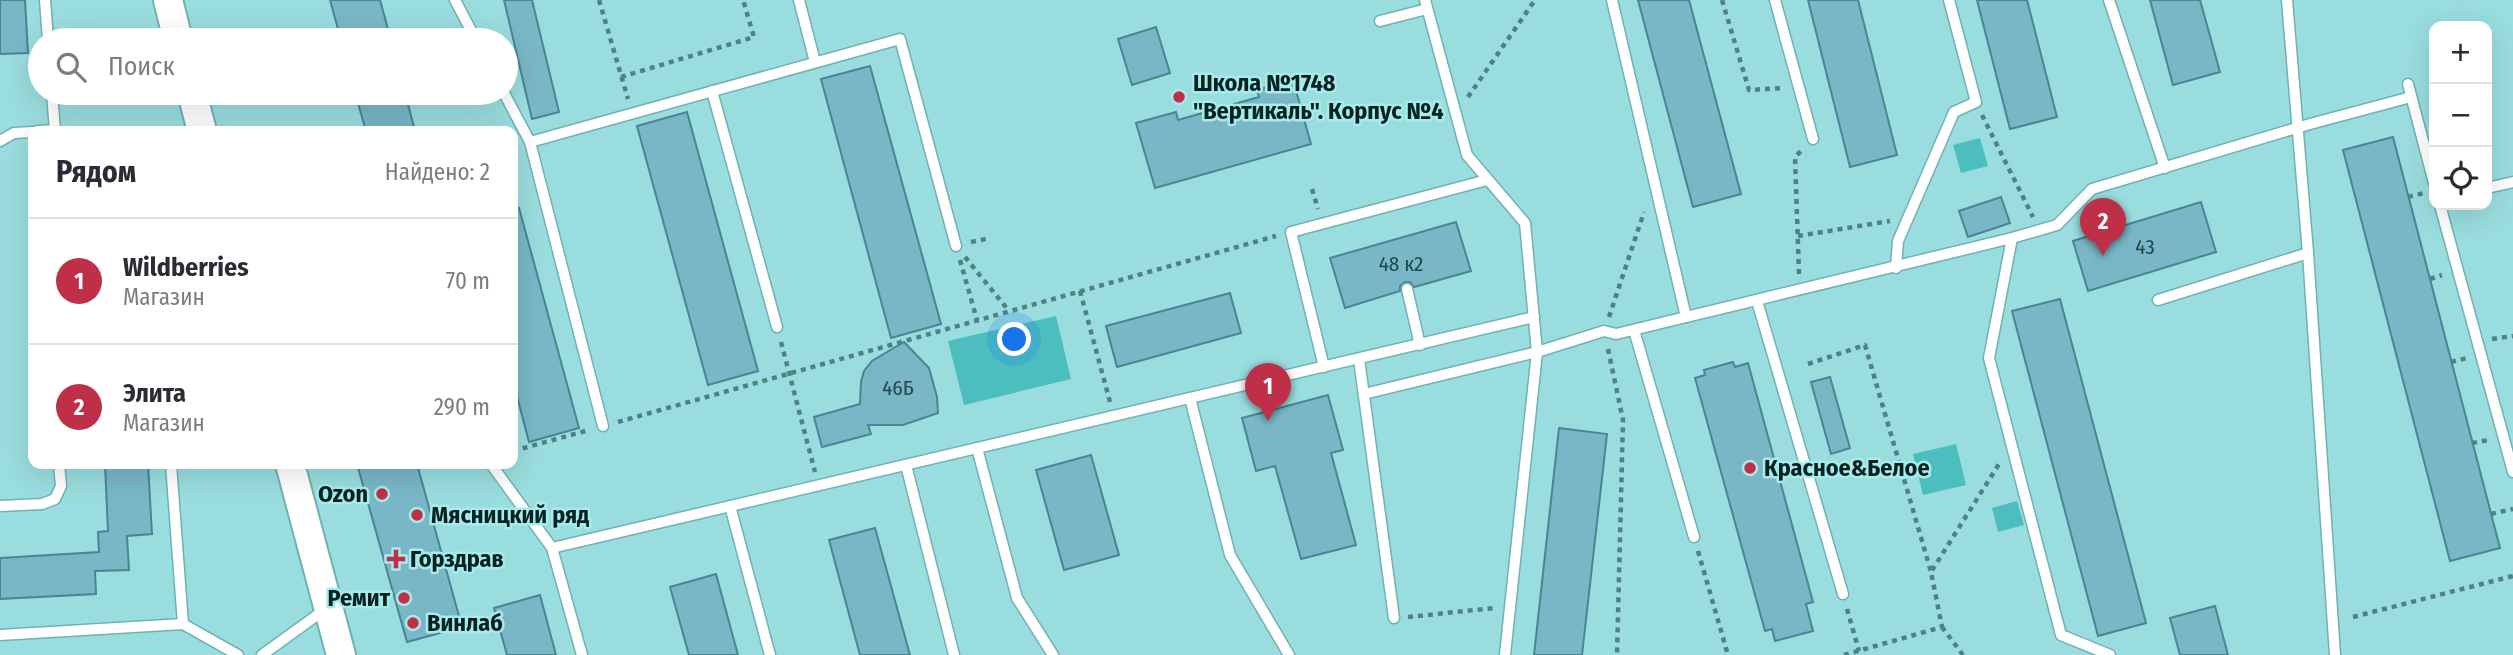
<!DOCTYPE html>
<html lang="ru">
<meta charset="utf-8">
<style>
:root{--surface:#fff;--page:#f2f2f3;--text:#2b2b33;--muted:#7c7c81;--line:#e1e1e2;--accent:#c02f48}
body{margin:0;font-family:"Fira Sans Condensed",sans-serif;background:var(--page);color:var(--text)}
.controls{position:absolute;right:21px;top:21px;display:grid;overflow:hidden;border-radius:14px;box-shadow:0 7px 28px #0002}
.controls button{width:63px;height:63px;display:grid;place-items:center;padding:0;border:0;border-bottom:2px solid var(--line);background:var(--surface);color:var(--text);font:35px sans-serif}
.you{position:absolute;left:1015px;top:340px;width:24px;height:24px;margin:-18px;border:5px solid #fff;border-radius:50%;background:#1a73e8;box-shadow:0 0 0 10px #1a73e833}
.badge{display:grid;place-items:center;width:46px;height:46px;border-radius:50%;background:var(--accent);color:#fff;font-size:23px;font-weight:700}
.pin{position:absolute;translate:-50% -58px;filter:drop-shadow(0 2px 4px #0008)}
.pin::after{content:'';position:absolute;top:37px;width:24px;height:21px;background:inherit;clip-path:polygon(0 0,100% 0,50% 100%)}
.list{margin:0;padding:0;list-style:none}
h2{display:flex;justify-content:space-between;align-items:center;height:91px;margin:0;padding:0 28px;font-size:30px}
h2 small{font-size:23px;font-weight:400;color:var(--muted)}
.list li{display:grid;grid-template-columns:46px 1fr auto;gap:21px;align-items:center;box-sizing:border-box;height:126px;padding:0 28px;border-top:2px solid var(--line)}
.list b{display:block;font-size:26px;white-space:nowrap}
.list p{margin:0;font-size:23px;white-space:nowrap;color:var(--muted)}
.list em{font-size:23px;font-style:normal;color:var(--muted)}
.icon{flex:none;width:38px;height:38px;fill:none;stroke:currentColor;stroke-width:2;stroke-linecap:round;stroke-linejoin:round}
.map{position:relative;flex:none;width:2513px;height:655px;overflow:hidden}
.search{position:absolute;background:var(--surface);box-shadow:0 7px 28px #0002;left:28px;top:28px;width:490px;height:77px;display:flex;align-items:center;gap:18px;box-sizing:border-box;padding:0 24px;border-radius:38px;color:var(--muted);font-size:26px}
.panel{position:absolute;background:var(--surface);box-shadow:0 7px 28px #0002;left:28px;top:126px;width:490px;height:343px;border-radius:14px}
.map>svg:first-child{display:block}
.green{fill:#4cbec0}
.building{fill:#79b7c7;stroke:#488595;stroke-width:2}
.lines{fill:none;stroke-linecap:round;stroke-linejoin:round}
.lane-casing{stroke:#70b2b3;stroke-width:13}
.secondary-casing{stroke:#70b2b3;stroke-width:32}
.path{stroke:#518283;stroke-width:4.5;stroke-dasharray:5 5;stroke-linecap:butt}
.lane{stroke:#fff;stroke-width:10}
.secondary{stroke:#fff;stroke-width:28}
.poi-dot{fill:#c02f48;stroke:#a7ebeb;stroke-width:2.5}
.labels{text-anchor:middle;stroke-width:5;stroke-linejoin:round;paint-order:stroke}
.number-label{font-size:21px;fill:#22474b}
.poi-label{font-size:24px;font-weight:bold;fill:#052222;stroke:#a7ebeb;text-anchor:start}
</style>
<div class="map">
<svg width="2513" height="655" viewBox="0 0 2513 655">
<rect width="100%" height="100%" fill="#9addde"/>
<!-- green -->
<g class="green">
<path d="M1980 138 1988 166 1961 173 1953 145Z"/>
<path d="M1056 316 1071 379 964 405 948 341Z"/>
<path d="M1956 444 1966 485 1923 495 1913 454Z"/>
<path d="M2017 501 2024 525 1998 532 1992 508Z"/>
</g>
<!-- building -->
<g class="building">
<path d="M0 0H25L28 53 0 54Z"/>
<path d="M330 0H380L391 40H341Z"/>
<path d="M504 0H532L559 112 532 119Z"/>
<path d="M1638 0H1689L1741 194 1693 207Z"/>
<path d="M1808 0H1858L1897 155 1850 167Z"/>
<path d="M1977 0H2027L2057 117 2010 129Z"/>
<path d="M2150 0H2200L2220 72 2173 85Z"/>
<path d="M1156 27 1170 73 1132 85 1118 39Z"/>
<path d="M870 66 941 324 891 338 821 79Z"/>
<path d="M1293 80 1311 144 1155 188 1136 123 1176 112 1178 120 1259 97 1257 90Z"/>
<path d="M355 93H405L415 131H366Z"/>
<path d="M687 112 758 371 708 385 637 126Z"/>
<path d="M2393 137 2500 548 2450 561 2343 150Z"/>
<path d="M2001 197 2010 223 1968 237 1959 211Z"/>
<path d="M2201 202 2216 252 2088 291 2073 241Z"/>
<path d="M519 208 579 428 529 442 513 381V209Z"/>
<path d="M1456 222 1471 271 1414 287 1410 282H1405L1400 286V291L1345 308 1330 258Z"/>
<path d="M1230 293 1241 333 1117 367 1106 326Z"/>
<path d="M2060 299 2146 623 2098 636 2012 311Z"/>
<path d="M904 342 929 368 937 397 938 413 903 425H868L871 434 822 447 814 417 860 404 861 382 864 371 872 361Z"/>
<path d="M1733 362 1735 367 1748 363 1813 602 1806 604 1813 631 1775 641 1772 629 1765 631 1695 378 1705 375 1704 370Z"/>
<path d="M1830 377 1850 448 1831 454 1811 382Z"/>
<path d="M1328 395 1343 450 1331 453 1356 545 1301 559 1275 466 1256 471 1242 418Z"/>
<path d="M1559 428 1607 434 1582 655H1534Z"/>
<path d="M1091 455 1119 555 1064 570 1036 470Z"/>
<path d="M105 464H148L152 534 127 536 129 570 95 571 96 594 0 599V558L99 552 98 532 108 531Z"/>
<path d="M357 464H417L462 627 407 642Z"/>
<path d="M875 528 910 655H860L829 540Z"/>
<path d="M716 574 738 655H689L670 587Z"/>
<path d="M540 595 556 655H507L494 608Z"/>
<path d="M2215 606 2228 655H2180L2170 618Z"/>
</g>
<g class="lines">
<!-- lane casing -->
<g class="lane-casing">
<g id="lane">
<path d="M45 0 48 40"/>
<path d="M455 0 476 40"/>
<path d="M799 0 815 62"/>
<path d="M1425 0 1467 155 1525 223 1537 352 1505 655"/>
<path d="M1612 0 1686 317"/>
<path d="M1775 0 1813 139"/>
<path d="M2109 0 2165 168"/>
<path d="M2287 0 2308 253 2335 655"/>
<path d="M1380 21 1427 9"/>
<path d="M2408 84 2434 183"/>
<path d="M712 91 777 327"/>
<path d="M52 93 55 131"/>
<path d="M504 93 530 142 603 426"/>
<path d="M37 131 55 130"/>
<path d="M0 141 14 133 33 132"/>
<path d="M530 142 900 39 956 246"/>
<path d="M2487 188 2513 182"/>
<path d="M2440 205 2513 472"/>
<path d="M2012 238 1989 358 2061 635 2110 655"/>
<path d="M1896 268 1898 241 1954 112 1976 102 1949 0"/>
<path d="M1407 289 1420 345"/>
<path d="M2158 300 2308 253"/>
<path d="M1757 301 1843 594"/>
<path d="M1634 330 1694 537"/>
<path d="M1359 359 1394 618"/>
<path d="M1324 367 1291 232 1487 180"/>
<path d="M1364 394 1537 352 1604 331 1616 334 2012 238 2057 225 2092 189 2310 124 2411 97"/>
<path d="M1190 398 1230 555 1289 655"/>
<path d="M977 448 1017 598 1053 655"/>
<path d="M171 464 183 624 238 655"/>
<path d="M491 464 552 548 1534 317"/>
<path d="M906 465 954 655"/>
<path d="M0 506 42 504 55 499 61 486 59 464"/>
<path d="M730 506 770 655"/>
<path d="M552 548 582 655"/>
<path d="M0 635 183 624"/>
<path d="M262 655 327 608"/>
</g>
</g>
<!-- secondary casing -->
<g class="secondary-casing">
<g id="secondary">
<path d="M168 0 178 40"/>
<path d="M192 93 202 131"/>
<path d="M290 464 341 655"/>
</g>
</g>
<!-- path -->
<g class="path">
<path d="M599 0 628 99"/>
<path d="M1722 0 1749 90 1783 88"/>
<path d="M38 53 40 82"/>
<path d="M621 77 754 37 743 0"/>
<path d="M1468 97 1535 0"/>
<path d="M1982 115 2033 217"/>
<path d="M1312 189 1318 209"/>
<path d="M2408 197 2424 193"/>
<path d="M1798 236 1890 221"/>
<path d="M971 242 990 238"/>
<path d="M965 257 1009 311"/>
<path d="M960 260 977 320"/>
<path d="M1799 274 1795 157 1802 150"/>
<path d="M2430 279 2442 275"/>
<path d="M1080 291 1110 402"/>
<path d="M1609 317 1644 212"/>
<path d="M2492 339 2513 336"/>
<path d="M781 342 815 472"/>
<path d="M1608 349 1623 420 1617 655"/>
<path d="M2451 362 2467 358"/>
<path d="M1808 364 1865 345 1931 572"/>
<path d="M618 422 1276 236"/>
<path d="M2472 443 2489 440"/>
<path d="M513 451 589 430"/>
<path d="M2491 514 2513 509"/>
<path d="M1698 551 1728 655"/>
<path d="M1847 609 1859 651"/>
<path d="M1408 617 1494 608"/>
<path d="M2353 617 2513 576"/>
<path d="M1942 627 1963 655"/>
<path d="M1844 655 1942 627 1931 572 1999 464"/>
</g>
<!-- lane -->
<use href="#lane" class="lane"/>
<!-- secondary -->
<use href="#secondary" class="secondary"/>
</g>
<!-- markers -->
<g class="poi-dot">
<circle cx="1179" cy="97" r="7"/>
<circle cx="1750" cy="468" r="7"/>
<circle cx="382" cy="494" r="7"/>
<circle cx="417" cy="515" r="7"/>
<path d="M392.5 548.5h7v7h7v7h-7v7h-7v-7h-7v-7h7z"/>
<circle cx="404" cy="598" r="7"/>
<circle cx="413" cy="623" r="7"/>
</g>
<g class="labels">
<!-- number labels -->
<g class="number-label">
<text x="2145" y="254">43</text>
<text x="1401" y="271">48 к2</text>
<text x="898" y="395">46Б</text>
</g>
<!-- poi labels -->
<g class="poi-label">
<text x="1193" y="91">Школа №1748<tspan x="1193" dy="28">"Вертикаль". Корпус №4</tspan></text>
<text x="1764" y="476">Красное&amp;Белое</text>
<text x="368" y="502" text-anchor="end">Ozon</text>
<text x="431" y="523">Мясницкий ряд</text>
<text x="410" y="567">Горздрав</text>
<text x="390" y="606" text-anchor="end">Ремит</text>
<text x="427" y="631">Винлаб</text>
</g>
</g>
</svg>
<div class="controls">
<button>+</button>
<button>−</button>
<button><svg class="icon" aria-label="locate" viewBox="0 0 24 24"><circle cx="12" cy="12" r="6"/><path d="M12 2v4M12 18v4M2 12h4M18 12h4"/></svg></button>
</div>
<div class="you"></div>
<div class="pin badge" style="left:1268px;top:421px">1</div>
<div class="pin badge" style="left:2103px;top:256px">2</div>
<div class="search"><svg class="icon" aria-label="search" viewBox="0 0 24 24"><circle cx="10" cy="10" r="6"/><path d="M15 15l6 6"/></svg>Поиск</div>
<section class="panel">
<h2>Рядом<small>Найдено: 2</small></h2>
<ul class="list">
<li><span class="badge">1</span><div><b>Wildberries</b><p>Магазин</p></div><em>70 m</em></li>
<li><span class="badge">2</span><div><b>Элита</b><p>Магазин</p></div><em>290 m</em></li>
</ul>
</section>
</div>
